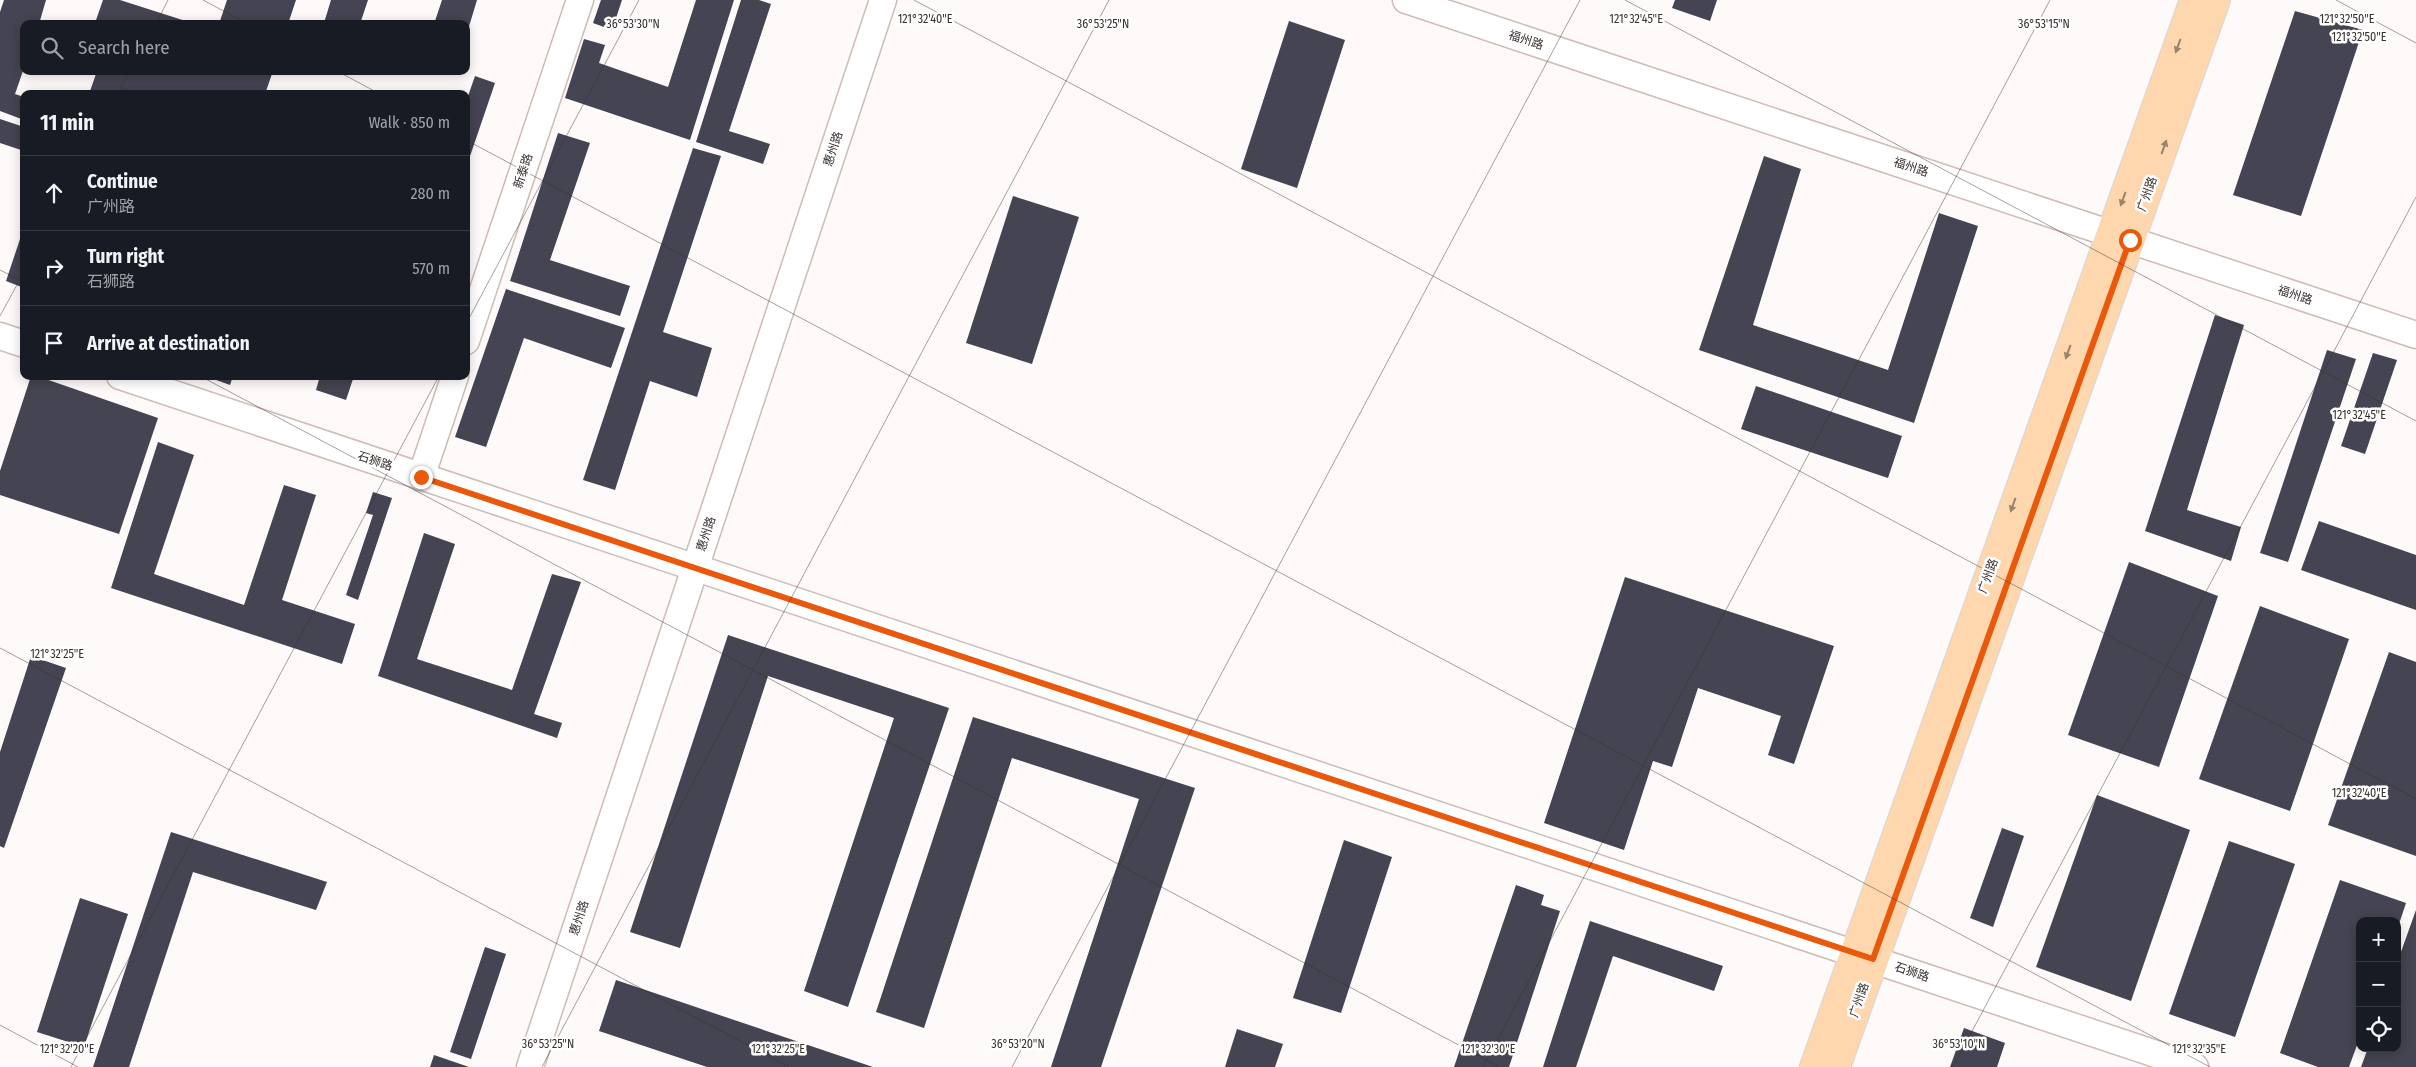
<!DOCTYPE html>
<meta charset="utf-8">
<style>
:root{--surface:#171b24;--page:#242831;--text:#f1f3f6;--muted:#9ea1a6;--line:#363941}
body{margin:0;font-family:"Fira Sans Condensed","Noto Sans SC",sans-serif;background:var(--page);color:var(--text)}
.controls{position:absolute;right:15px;bottom:15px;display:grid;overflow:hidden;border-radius:10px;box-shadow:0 2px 12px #0003}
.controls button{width:45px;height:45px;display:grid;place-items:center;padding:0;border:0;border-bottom:1px solid var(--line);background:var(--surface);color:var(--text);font:25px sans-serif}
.stop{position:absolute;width:15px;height:15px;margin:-11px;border:4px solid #ea580c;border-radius:50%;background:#fff}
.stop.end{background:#ea580c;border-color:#fff;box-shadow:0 1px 5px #0008}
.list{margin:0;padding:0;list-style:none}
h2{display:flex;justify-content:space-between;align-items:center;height:65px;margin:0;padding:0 20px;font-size:21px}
h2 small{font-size:16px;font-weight:400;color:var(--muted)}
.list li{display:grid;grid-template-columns:32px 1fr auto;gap:15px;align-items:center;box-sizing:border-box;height:75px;padding:0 20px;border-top:1px solid var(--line)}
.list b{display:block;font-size:19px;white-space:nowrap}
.list p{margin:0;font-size:16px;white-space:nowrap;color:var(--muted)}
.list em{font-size:16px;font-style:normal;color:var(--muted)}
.icon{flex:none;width:28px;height:28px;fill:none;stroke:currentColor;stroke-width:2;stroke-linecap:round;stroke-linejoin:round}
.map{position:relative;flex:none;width:2416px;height:1067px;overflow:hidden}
.search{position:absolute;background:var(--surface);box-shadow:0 2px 12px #0003;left:20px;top:20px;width:450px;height:55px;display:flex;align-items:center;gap:12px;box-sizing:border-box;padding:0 18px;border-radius:10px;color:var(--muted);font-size:19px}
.panel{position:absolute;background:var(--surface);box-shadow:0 2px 12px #0003;left:20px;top:90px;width:450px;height:290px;border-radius:10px}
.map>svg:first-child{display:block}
.building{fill:#444452}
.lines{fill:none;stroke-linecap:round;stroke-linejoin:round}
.minor-casing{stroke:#cebcb5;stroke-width:29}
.major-casing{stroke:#d7d6d5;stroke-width:30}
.minor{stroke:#fff;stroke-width:26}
.major{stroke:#fed7af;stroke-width:28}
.oneway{fill:#9a846e}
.route{stroke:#ea580c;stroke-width:6}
.ticks{fill:none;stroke:#37302d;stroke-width:1;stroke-opacity:0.45}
.labels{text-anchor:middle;stroke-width:5;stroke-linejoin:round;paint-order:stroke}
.street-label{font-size:12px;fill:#37302d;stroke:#fff}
.ticks-label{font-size:12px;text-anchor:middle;fill:#37302d;stroke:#fff;stroke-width:5;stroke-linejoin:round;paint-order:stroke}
</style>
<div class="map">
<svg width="2416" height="1067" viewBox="0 0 2416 1067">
<rect width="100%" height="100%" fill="#fefaf9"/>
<!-- building -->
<g class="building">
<path d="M4 0H46L39 24H24V68L15 94 24 97V120L0 111V12Z"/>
<path d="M103 0H120L195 24H108L96 20Z"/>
<path d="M227 0H296L288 24H219Z"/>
<path d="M331 0H368L360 24 324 23Z"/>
<path d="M442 0H477L467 33 466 24H434Z"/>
<path d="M601 0H622L612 30 593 23Z"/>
<path d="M696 0H734L690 140 565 98 584 39 605 45 599 63 668 87Z"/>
<path d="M741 0H759L771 4 729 131 770 144 763 164 696 142Z"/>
<path d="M1675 0H1717L1710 21 1672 8Z"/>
<path d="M2295 11 2363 30 2301 216 2233 195Z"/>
<path d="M1289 21 1345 40 1297 188 1241 169Z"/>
<path d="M97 71H273L265 94H89Z"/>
<path d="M475 76 495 83 468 162 466 102Z"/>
<path d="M0 119 24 127V151L0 143Z"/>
<path d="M558 133 590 143 550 260 630 286 620 316 510 281Z"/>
<path d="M693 148 721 156 663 332 712 348 697 397 650 381 615 490 583 480Z"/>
<path d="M1764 156 1801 169 1753 325 1888 370 1939 213 1978 226 1914 423 1699 350Z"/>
<path d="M1013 196 1079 217 1032 364 966 343Z"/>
<path d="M23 230 24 231V288L6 281Z"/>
<path d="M506 289 625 328 611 368 524 338 486 447 455 437Z"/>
<path d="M2215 315 2244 325 2187 510 2241 527 2231 561 2145 531Z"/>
<path d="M2327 350 2356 359 2288 562 2260 553Z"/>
<path d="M2373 353 2397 360 2365 454 2341 446Z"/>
<path d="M31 376H37L158 418 119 534 0 495V471Z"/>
<path d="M205 376H233L230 385Z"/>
<path d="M320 376H354L346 400 316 390Z"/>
<path d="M1756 386 1902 436 1888 478 1741 429Z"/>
<path d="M158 442 194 455 154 574 244 605 284 485 316 495 282 600 355 624 342 664 111 588Z"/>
<path d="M373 492 392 498 358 600 346 595 373 515 366 513Z"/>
<path d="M2319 521 2416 555V610L2301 570Z"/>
<path d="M424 533 455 544 417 659 512 690 552 574 581 582 534 714 562 723 557 738 378 676Z"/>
<path d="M2129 562 2218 596 2159 767 2068 735Z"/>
<path d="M1625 577 1834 646 1794 764 1768 755 1781 716 1698 688 1672 767 1653 761 1624 850 1544 823Z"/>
<path d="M2260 606 2349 639 2290 811 2199 779Z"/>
<path d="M728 635 949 708 848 1007 804 991 894 718 768 676 680 948 630 932Z"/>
<path d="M2389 652 2416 662V856L2328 825Z"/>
<path d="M31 656 66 668 4 848 0 846V752Z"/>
<path d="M973 717 1195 788 1101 1067H1051L1139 799 1012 758 924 1028 876 1012Z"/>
<path d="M2097 795 2190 830 2131 1001 2036 967Z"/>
<path d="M2002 828 2024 836 1993 927 1970 918Z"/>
<path d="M171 832 327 882 316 910 193 872 129 1067H93Z"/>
<path d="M1344 840 1392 857 1341 1013 1293 998Z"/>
<path d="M2229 841 2295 864 2235 1037 2169 1014Z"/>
<path d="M2340 880 2406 903 2398 927 2397 921H2360V1037L2349 1067H2318L2280 1053Z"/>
<path d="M1516 885 1544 895 1541 905 1560 911 1509 1067H1454Z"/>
<path d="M80 898 128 914 84 1047 37 1032Z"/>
<path d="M2416 910V1067H2361L2368 1048H2397V963Z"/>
<path d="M1590 921 1723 966 1714 991 1613 956 1576 1067H1543Z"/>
<path d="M485 947 506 954 471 1059 450 1052Z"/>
<path d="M616 980 873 1067H707L599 1031Z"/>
<path d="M1964 1028 2005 1043 1997 1067H1950Z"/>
<path d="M1237 1029 1283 1044 1275 1067H1225Z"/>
<path d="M434 1055 469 1067H430Z"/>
</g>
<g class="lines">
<!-- minor casing -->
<g class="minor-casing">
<g id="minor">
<path d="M1406 0 2416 335"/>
<path d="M0 336 24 344"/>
<path d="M466 341 580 0"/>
<path d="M120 376 2195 1067"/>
<path d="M421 477 455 376"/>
<path d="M530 1067 883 0"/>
</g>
</g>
<!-- major casing -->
<g class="major-casing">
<g id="major">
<path d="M1814 1067 2194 0"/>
<path d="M1836 1067 2216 0"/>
</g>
</g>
<!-- minor -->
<use href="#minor" class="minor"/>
<!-- major -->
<use href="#major" class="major"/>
</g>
<!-- one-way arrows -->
<defs><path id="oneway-solid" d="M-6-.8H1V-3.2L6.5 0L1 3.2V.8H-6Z" transform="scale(1.25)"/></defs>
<g class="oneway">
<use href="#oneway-solid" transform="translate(2178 46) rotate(110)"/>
<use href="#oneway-solid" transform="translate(2164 147) rotate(-70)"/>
<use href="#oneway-solid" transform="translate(2123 199) rotate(110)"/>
<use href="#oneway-solid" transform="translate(2068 352) rotate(110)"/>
<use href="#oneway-solid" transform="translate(2013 505) rotate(110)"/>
</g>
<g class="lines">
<!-- route -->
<path class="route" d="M421 477 1873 959 2130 240"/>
</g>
<!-- ticks -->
<path class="ticks" d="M203 0 248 24M914 0 2416 799M1625 0 2416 421M2336 0 2416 43M156 24 168 0M337 71 380 94M118 94 130 71M466 140 2210 1067M0 270 24 282M0 316 24 272M466 324 639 0M200 376 1500 1067M0 648 789 1067M0 1025 78 1067M71 1067 439 376M542 1067 1109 0M1012 1067 1580 0M1483 1067 2050 0M1953 1067 2416 197"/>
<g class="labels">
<!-- street labels -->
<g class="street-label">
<text transform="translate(1526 40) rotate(18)" y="4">福州路</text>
<text transform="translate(833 149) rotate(-72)" y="4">惠州路</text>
<text transform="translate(1911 167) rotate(18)" y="4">福州路</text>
<text transform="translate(523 171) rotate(-72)" y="4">新泰路</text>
<text transform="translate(2147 194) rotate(-70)" y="4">广州路</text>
<text transform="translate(2295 295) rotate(18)" y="4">福州路</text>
<text transform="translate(375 461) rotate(18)" y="4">石狮路</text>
<text transform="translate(706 534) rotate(-72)" y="4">惠州路</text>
<text transform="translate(1988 576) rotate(-70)" y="4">广州路</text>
<text transform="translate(579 918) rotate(-72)" y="4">惠州路</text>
<text transform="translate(1912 972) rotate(19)" y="4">石狮路</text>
<text transform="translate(1859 1000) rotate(-71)" y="4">广州路</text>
</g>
</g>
<g class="ticks-label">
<text x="925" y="23">121°32'40"E</text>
<text x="1636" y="23">121°32'45"E</text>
<text x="2347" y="23">121°32'50"E</text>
<text x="633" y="28">36°53'30"N</text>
<text x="1103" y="28">36°53'25"N</text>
<text x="2044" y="28">36°53'15"N</text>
<text x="2359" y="41">121°32'50"E</text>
<text x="2359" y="419">121°32'45"E</text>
<text x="57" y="658">121°32'25"E</text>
<text x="2359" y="797">121°32'40"E</text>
<text x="548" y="1048">36°53'25"N</text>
<text x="1018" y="1048">36°53'20"N</text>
<text x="1959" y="1048">36°53'10"N</text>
<text x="67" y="1053">121°32'20"E</text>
<text x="778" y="1053">121°32'25"E</text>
<text x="1488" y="1053">121°32'30"E</text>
<text x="2199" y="1053">121°32'35"E</text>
</g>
</svg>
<div class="controls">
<button>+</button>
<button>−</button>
<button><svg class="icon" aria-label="locate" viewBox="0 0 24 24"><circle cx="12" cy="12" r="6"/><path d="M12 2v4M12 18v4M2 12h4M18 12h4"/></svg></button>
</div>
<div class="stop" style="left:2130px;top:240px"></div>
<div class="stop end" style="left:421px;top:477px"></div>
<div class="search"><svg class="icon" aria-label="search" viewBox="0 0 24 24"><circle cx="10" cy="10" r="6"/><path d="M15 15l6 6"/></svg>Search here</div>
<section class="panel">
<h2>11 min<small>Walk · 850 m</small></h2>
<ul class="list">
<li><svg class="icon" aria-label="ahead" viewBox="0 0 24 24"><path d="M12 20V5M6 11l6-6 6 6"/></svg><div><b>Continue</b><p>广州路</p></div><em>280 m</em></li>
<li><svg class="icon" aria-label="right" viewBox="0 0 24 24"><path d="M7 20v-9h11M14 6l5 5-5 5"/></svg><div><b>Turn right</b><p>石狮路</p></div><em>570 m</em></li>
<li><svg class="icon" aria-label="arrive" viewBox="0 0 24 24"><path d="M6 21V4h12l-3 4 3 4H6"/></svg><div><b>Arrive at destination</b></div></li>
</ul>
</section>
</div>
